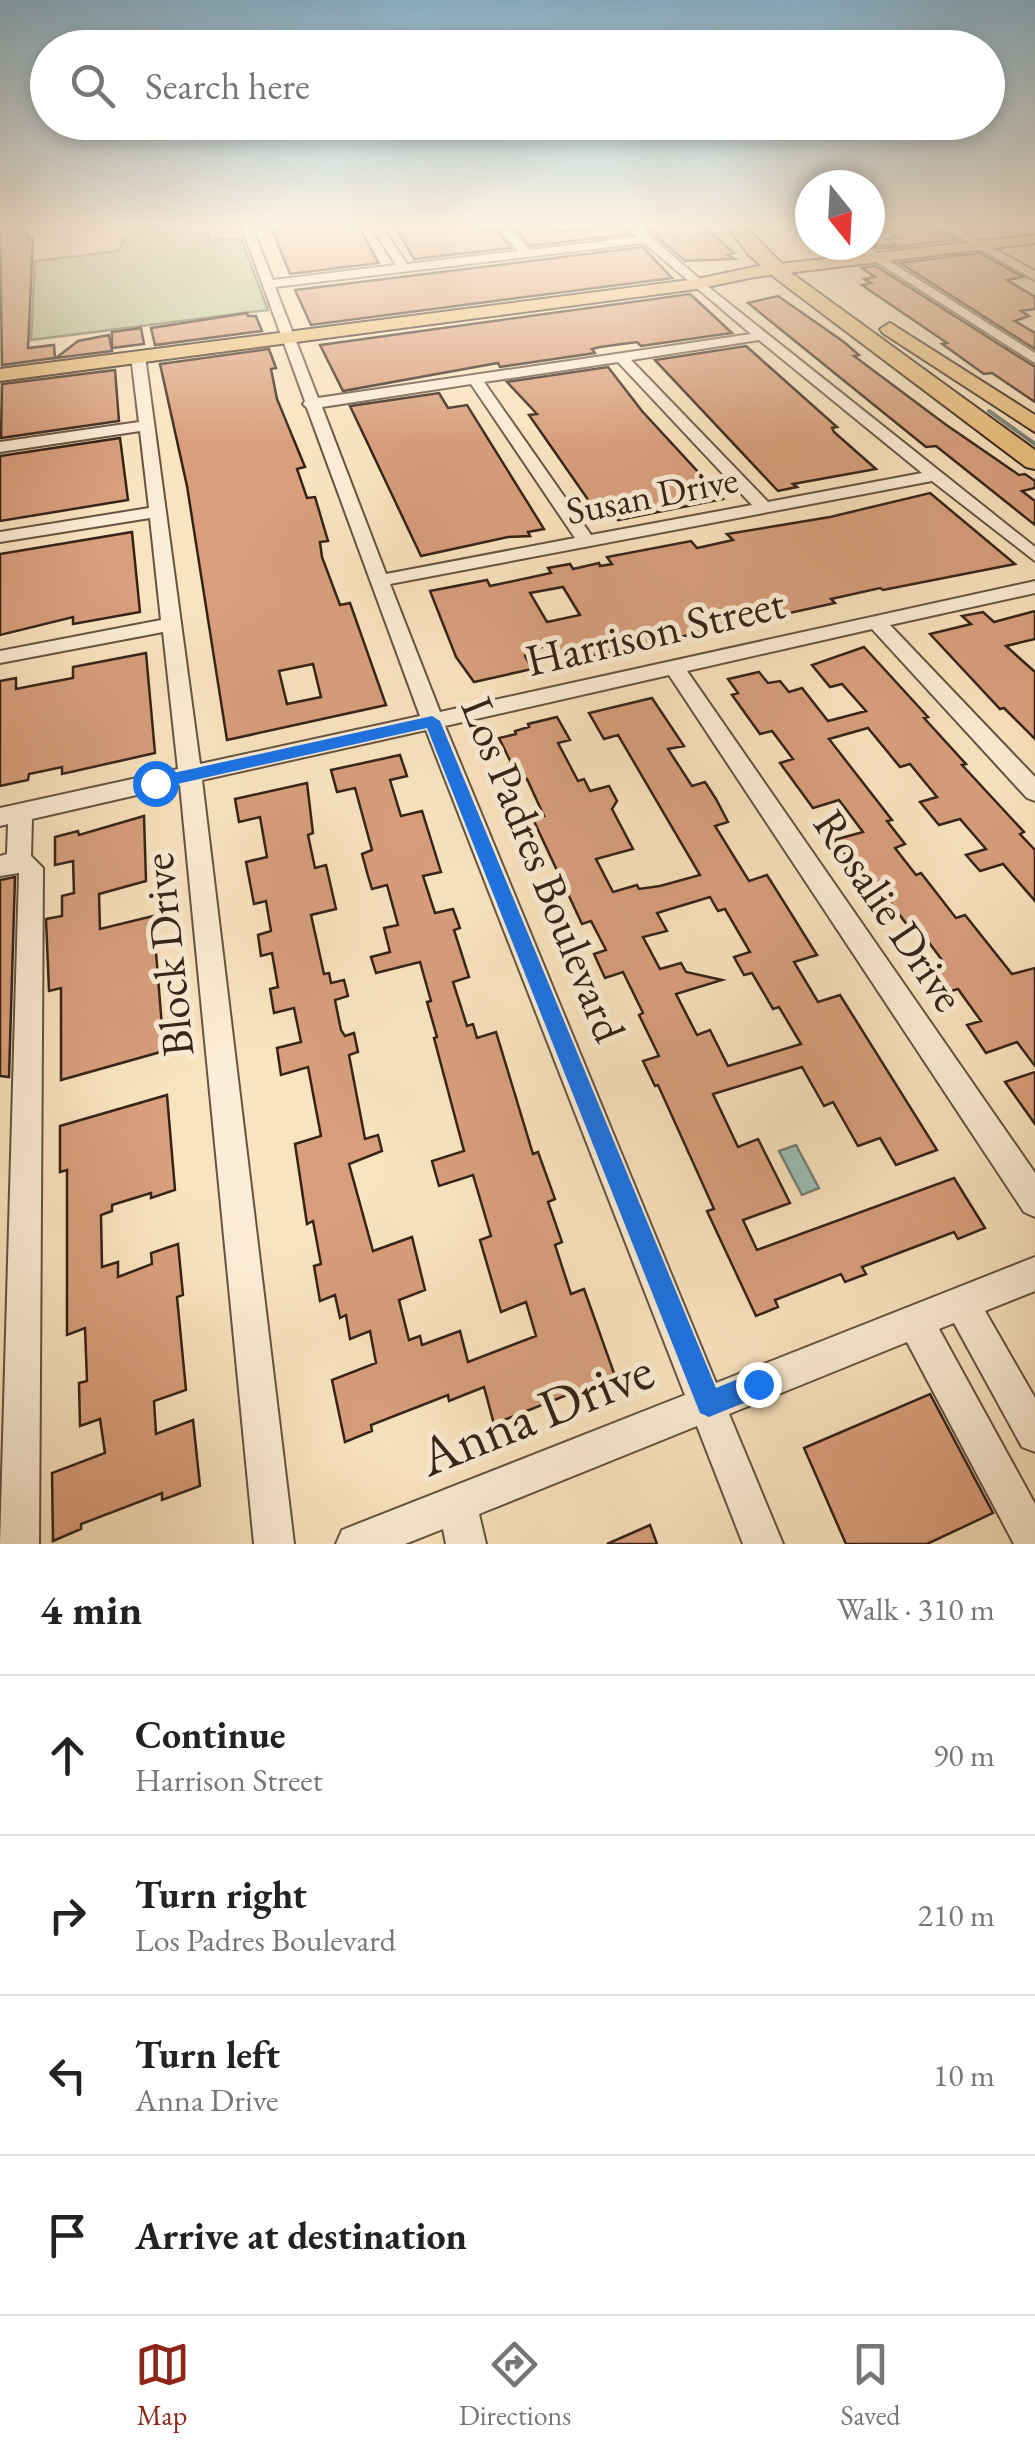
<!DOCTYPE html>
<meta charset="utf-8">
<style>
:root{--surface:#fff;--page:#f6f6f6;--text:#222;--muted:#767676;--line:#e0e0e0;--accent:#8f2418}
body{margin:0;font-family:"EB Garamond",serif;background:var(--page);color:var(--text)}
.compass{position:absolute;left:795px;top:170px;width:90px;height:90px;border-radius:50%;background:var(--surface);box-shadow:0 5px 15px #0003;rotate:162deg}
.stop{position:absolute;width:30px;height:30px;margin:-22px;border:8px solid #1a73e8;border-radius:50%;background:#fff}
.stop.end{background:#1a73e8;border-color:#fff;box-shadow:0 2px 10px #0008}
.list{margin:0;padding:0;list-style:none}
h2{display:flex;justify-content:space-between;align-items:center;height:130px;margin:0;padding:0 40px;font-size:42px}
h2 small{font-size:32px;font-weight:400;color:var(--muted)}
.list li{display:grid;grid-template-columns:65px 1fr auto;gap:30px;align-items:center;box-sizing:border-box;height:160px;padding:0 40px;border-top:2px solid var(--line)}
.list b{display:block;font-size:38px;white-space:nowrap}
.list p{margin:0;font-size:32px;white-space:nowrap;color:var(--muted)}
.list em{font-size:32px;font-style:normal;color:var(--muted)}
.icon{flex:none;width:55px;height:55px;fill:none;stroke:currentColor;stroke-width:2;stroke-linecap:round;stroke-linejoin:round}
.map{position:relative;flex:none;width:1035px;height:1544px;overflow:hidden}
.search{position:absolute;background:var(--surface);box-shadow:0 5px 15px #0003;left:30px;right:30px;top:30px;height:110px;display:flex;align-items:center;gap:25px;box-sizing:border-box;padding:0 35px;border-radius:55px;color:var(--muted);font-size:38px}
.sheet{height:770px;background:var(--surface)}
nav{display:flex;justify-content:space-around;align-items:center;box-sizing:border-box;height:140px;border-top:2px solid var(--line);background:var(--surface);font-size:28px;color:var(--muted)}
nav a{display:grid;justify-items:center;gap:5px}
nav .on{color:var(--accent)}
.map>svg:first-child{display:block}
.green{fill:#b8c597;stroke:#767457;stroke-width:2.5}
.water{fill:#9ebeb5;stroke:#748076;stroke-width:2.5}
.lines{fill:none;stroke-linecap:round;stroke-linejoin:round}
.stream{stroke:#748076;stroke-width:4}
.building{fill:#d99f7d;stroke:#352317;stroke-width:2.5;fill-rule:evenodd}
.minor-casing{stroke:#665341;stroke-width:4}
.major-casing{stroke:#352317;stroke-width:4}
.highway-casing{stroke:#352317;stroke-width:4}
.minor{fill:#fcedd6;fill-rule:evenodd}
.major{fill:#edc280;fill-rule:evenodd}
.highway{fill:#edc280;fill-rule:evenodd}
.route{fill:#1a73e8}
.labels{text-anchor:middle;stroke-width:10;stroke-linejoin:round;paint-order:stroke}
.far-street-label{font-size:38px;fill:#352317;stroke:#fcedd6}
.street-label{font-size:45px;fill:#352317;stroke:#fcedd6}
.near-street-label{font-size:55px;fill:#352317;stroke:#fcedd6}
</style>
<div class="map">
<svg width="1035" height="1544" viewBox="0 0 1035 1544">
<rect width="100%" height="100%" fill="#fae4c0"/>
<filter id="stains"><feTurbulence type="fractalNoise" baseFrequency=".002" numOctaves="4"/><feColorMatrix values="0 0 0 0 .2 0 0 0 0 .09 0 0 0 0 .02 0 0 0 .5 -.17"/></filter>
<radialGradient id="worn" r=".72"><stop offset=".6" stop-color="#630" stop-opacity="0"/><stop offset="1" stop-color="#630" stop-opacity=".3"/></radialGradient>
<!-- green -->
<path class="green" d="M147 225H205L210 241 241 239 268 310 31 340 35 261 119 251 123 240Z"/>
<!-- water -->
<path class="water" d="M796 1145 819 1188 802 1195 779 1151Z"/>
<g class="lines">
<!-- stream -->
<path class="stream" d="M989 411 1035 444"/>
</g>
<!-- building -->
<g class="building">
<path d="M28 225 27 239 33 238 28 348 54 345 55 358 2 365 0 226Z"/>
<path d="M289 225 358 226 379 263 290 274 271 227Z"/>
<path d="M394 225H476L482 232 496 230 511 248 414 259Z"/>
<path d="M550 225 557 232 621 225 629 234 530 246 515 228Z"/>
<path d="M643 225H702L734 253 728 255 735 259 685 261Z"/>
<path d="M916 225H933L956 240 878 249 871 245H897L886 239 897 237 884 229Z"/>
<path d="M643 247 672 278 311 325 295 290Z"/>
<path d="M980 253 1023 277 1007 280 1035 297V309L1021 311 1029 316 1015 321 1035 333V349L900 263Z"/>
<path d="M876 266 1035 367V402L992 373 984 374 942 344 947 343 862 285 871 283 864 279 875 277 862 268Z"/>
<path d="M690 294 732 333 641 346 637 342 600 347 592 349 595 353 500 367 498 363 481 366 343 391 320 345Z"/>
<path d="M778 296 844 342 859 355 854 356 945 424 1019 475 1025 474 1035 481V488L1022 491 1035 501V525L936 446 926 447 748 303Z"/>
<path d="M247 313 248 316H256L262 331 155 345 151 328Z"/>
<path d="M141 328 144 344 112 348V332Z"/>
<path d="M109 335 112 351 56 358 78 341Z"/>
<path d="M746 346 837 427 832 428 834 432 876 469 793 484 797 487 778 491 655 360Z"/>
<path d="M269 349 276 368 271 369 277 399 305 467 297 469 307 498 315 497 328 541 320 542 322 557 340 605 350 603 386 705 227 740 187 486 160 364ZM313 664 321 697 287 704 279 671Z"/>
<path d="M608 367 642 411 723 499 618 520 612 512 598 514 529 415 537 414 507 382Z"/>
<path d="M115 370 119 421 1 438 2 384Z"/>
<path d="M439 393 448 408 467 405 544 529 528 532 530 536 508 537 421 556 350 406Z"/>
<path d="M120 438 128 500 0 521V456Z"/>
<path d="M930 493 1015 564 883 590 880 588 831 599 835 603 561 663 550 643 525 656 532 669 474 682 456 657 430 591 487 580 490 586 551 573 548 568 570 564 573 569 599 563 600 566 612 564 607 557 691 541 697 548 733 540 727 534 830 517ZM563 587 580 615 547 622 530 593Z"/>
<path d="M132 532 140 612 73 624V617L0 635V554Z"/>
<path d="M1035 611V639L1006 646 1035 672V739L1004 708 1000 709 930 634 971 624 962 616 983 612 994 622Z"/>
<path d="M864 647 928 717 924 718 966 764 962 765 1024 832 1020 834 1035 850V901L1003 864 980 871 966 855 986 849 960 819 939 825 920 802 937 797 910 764 900 767 868 728 829 739 892 820 887 821 905 844 895 848 916 875 921 873 956 918 965 915 1012 974 1035 968V1066L1017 1042 986 1053 967 1025 981 1021 958 989 944 993 927 970 945 964 915 924 908 926 889 901 883 903 834 840 863 832 839 800 813 808 780 763 793 759 772 731 760 734 732 695 738 693 728 679 759 672 768 683 780 681 789 692 802 688 828 721 866 711 842 684 830 687 812 665Z"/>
<path d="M146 653 155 753 62 774V767L29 774 28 780 0 786V681L16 678V689L41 684 73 678V667Z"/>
<path d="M652 698 684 746 668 749 692 786 705 782 716 799 728 822 715 826 749 881 767 875 817 955 794 962 818 1002 840 995 937 1150 896 1165 880 1138 858 1146 833 1102 824 1106 802 1067 713 1094 738 1147 758 1139 790 1203 743 1220 757 1250 954 1178 985 1228 958 1239 954 1232 862 1267 866 1274 845 1282 841 1274 775 1300 778 1307 756 1316 707 1211 714 1209 658 1085 655 1086 643 1061 659 1056 639 1015 643 1013 623 972 605 978 594 954 606 950 591 921 582 924 533 819 544 816 527 779 520 781 499 738 516 734 515 731 529 727 528 724 557 717 570 740 558 743 578 781 584 779 590 791 609 786 617 801 612 809 633 849 596 859 613 892 637 885 639 889 660 886 700 875 618 735 604 739 589 713ZM710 897 718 911 725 909 750 952 734 957 744 975 752 973 773 1009 779 1007 801 1044 728 1066 710 1030 697 1035 676 994 722 980 686 972 681 963 660 969 643 937 667 931 657 913Z"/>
<path d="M400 755 407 776 390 780 401 816 422 811 441 872 423 876 435 913 453 909 460 928 454 930 469 977 453 982 467 1026 473 1024 477 1038 496 1032 533 1154 538 1152 555 1199 548 1202 562 1242 555 1245 571 1294 584 1289 615 1376 494 1424 484 1387 449 1401 448 1395 371 1425 372 1431 345 1442 332 1380 376 1363 370 1331 350 1339 346 1315 340 1318 335 1295 320 1301 314 1266 321 1264 313 1221 307 1224 295 1144 321 1136 308 1067 281 1075 277 1048 301 1042 294 1008 274 1013 270 989 278 987 272 953 261 956 258 935 271 931 266 901 254 904 246 862 267 857 260 817 239 822 235 799 307 783 313 833 308 835 315 868 326 865 336 909 311 915 324 974 329 973 331 983 344 980 348 996 335 1000 341 1030 345 1036 354 1033 358 1052 349 1055 365 1139 378 1135 382 1151 349 1164 373 1251 412 1237 425 1290 399 1300 409 1340 420 1336 422 1345 460 1331 468 1362 536 1336 526 1302 501 1312 480 1240 491 1236 473 1175 439 1186 432 1161 464 1151 434 1038 437 1037 427 1002 431 1001 420 962 376 973 371 957 390 952 384 928 398 925 387 885 372 889 368 876 362 854 372 850 355 788 337 792 331 770Z"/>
<path d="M144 816 146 881 99 894 100 929 153 916 164 1051 61 1080V988L49 991 46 919 62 916V896L74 893 73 861 55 865V837L78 831 79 835Z"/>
<path d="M15 877 9 1077 0 1076V880Z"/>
<path d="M1035 1072V1124L1005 1082Z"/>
<path d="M167 1095 175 1190 151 1198V1193L112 1205V1211L101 1215 102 1267 118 1262V1277L152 1264 151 1253 178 1244 183 1295 177 1297 186 1390 154 1401 156 1434 193 1420 200 1486 162 1500V1493L81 1524V1529L53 1541 52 1473 105 1453 100 1419 80 1426 79 1383 87 1381 85 1328 67 1335V1170L60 1172V1126Z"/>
<path d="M930 1394 993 1513 927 1544H846L804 1448Z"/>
<path d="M650 1525 657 1544H607Z"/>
</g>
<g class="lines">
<!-- minor casing -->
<g class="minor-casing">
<g id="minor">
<path d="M241 225H251L273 280 396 265 370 225H381L407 264 518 251 496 225H507L529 250 637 237 625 225H637L716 293 1035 547V561L932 481 390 584 440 712 1035 581V593L890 625 1035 777V801L1027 798 872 629 687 671 1035 1173V1217L1024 1212 669 675 445 726 716 1383 1035 1257V1291L985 1311 1035 1398V1452L1022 1447 954 1323 939 1329 1035 1504V1544H1014L907 1342 729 1414 783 1544H743L697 1426 479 1514 486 1544H446L443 1529 405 1544H336L342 1530 685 1395 426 730 202 780 294 1544H254L180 785 32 819 31 856 43 868 39 1544H0L19 873 0 876V856L7 854 8 824 0 826V808L178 769 163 632 0 663V651L161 620 150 518 0 542V532L149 508 140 431 0 452V442L139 422 131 356 138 352 145 356 200 764 420 716 307 408 303 404 305 401ZM644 243 751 334 318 398 275 287ZM759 340 922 473 768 502 631 360ZM618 362 752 505 591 535 484 382ZM471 384 575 538 386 574 322 407Z"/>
<path d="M937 225H951L1035 271V280Z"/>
<path d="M850 245H864L1035 353V363Z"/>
</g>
</g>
<!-- major casing -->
<g class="major-casing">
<path id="major" d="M1035 235V243L754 277 697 289 0 381V369L697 279 754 267Z"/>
</g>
<!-- highway casing -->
<g class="highway-casing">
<g id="highway">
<path d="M726 225H743L790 272 1035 450V469L1026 467 778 280 749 255Z"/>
<path d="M890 323 1035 415V432L883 333 880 329Z"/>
</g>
</g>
<!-- minor -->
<use href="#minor" class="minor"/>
<!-- major -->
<use href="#major" class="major"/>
<!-- highway -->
<use href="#highway" class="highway"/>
</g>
<!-- sky -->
<linearGradient id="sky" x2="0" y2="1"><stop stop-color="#8ab8d4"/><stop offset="0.51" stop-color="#fdf3e3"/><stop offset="1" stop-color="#fdf3e3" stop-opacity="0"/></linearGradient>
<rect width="1035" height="442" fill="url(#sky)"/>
<!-- route -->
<path class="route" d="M432 716 440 721 716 1388 758 1371 768 1375 771 1384 768 1393 709 1417 700 1413 427 728 155 789 147 783 155 777Z"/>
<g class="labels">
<!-- far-street labels -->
<g class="far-street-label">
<text transform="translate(652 495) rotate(-11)" y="13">Susan Drive</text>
</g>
<!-- street labels -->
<g class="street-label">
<text transform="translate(655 631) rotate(-13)" y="16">Harrison Street</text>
<text transform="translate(544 869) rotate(68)" y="16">Los Padres Boulevard</text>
<text transform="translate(890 910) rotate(56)" y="16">Rosalie Drive</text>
<text transform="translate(167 955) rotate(-96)" y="16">Block Drive</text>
</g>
<!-- near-street labels -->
<g class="near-street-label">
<text transform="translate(536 1413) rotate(-22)" y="19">Anna Drive</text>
</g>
</g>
<rect width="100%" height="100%" filter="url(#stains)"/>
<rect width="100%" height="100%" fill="url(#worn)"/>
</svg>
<svg class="compass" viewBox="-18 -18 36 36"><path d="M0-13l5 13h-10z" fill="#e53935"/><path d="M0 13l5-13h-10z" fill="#767676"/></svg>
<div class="stop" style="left:155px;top:783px"></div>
<div class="stop end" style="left:758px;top:1384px"></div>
<div class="search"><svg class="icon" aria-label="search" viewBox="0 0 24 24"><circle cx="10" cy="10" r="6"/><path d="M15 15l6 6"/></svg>Search here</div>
</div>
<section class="sheet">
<h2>4 min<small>Walk · 310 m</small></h2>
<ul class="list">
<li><svg class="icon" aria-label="ahead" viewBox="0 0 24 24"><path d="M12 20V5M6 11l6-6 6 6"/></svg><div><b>Continue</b><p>Harrison Street</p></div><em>90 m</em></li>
<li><svg class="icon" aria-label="right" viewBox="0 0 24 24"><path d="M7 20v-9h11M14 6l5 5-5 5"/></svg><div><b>Turn right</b><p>Los Padres Boulevard</p></div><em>210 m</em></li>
<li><svg class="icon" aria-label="left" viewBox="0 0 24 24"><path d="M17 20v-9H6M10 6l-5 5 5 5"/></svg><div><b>Turn left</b><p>Anna Drive</p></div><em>10 m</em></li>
<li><svg class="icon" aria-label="arrive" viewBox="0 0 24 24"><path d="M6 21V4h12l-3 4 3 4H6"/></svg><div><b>Arrive at destination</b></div></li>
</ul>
</section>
<nav>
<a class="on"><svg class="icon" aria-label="map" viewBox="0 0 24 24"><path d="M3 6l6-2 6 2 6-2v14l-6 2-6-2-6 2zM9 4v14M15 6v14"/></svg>Map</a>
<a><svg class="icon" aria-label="directions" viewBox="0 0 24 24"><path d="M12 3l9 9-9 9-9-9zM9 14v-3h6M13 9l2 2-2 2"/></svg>Directions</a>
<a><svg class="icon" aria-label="saved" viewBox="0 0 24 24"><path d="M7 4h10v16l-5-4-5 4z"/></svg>Saved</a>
</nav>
